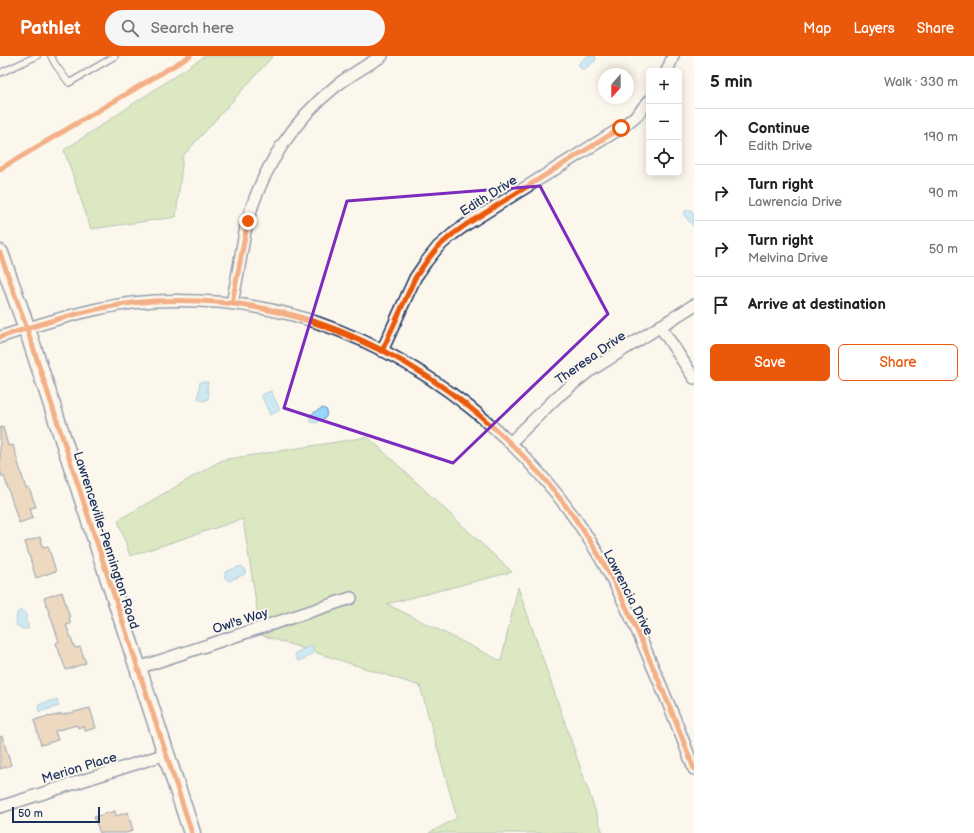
<!DOCTYPE html>
<meta charset="utf-8">
<style>
:root{--surface:#fff;--page:#f6f6f6;--text:#202124;--muted:#757577;--line:#e0e0e0;--accent:#ea580c}
body{margin:0;font-family:"Balsamiq Sans",sans-serif;background:var(--page);color:var(--text)}
.controls{position:absolute;right:12px;top:12px;display:grid;overflow:hidden;border-radius:6px;box-shadow:0 2px 10px #0003}
.controls button{width:36px;height:36px;display:grid;place-items:center;padding:0;border:0;border-bottom:1px solid var(--line);background:var(--surface);color:var(--text);font:20px sans-serif}
.compass{position:absolute;left:598px;top:12px;width:36px;height:36px;border-radius:50%;background:var(--surface);box-shadow:0 2px 10px #0003;rotate:201deg}
.scale{position:absolute;left:12px;bottom:10px;width:88px;box-sizing:border-box;padding-left:4px;border:2px solid #1b2f5e;border-top:0;font-size:11px;line-height:14px;white-space:nowrap;color:#1b2f5e;-webkit-text-stroke:3px #fbf7ec;paint-order:stroke}
.stop{position:absolute;width:12px;height:12px;margin:-9px;border:3px solid #ea580c;border-radius:50%;background:#fff}
.stop.end{background:#ea580c;border-color:#fff;box-shadow:0 1px 4px #0008}
.list{margin:0;padding:0;list-style:none}
h2{display:flex;justify-content:space-between;align-items:center;height:52px;margin:0;padding:0 16px;font-size:17px}
h2 small{font-size:13px;font-weight:400;color:var(--muted)}
.list li{display:grid;grid-template-columns:26px 1fr auto;gap:12px;align-items:center;box-sizing:border-box;height:56px;padding:0 16px;border-top:1px solid var(--line)}
.list b{display:block;font-size:15px;white-space:nowrap}
.list p{margin:0;font-size:13px;white-space:nowrap;color:var(--muted)}
.list em{font-size:13px;font-style:normal;color:var(--muted)}
.actions{display:flex;gap:8px;padding:12px 16px}
.actions a{flex:1;padding:9px 0;border:1px solid var(--accent);border-radius:6px;text-align:center;font-size:14px;color:var(--accent)}
.actions .main{background:var(--accent);color:#fff}
.icon{flex:none;width:22px;height:22px;fill:none;stroke:currentColor;stroke-width:2;stroke-linecap:round;stroke-linejoin:round}
.map{position:relative;flex:none;width:694px;height:777px;overflow:hidden}
header{display:flex;align-items:center;gap:24px;box-sizing:border-box;height:56px;padding:0 20px;background:var(--accent);color:#fff}
header strong{font-size:19px}
nav{display:flex;gap:22px;margin-inline-start:auto;font-size:14px}
.search{width:280px;height:36px;background:var(--page);display:flex;align-items:center;gap:10px;box-sizing:border-box;padding:0 14px;border-radius:22px;color:var(--muted);font-size:15px}
main{display:flex}
aside{flex:1;background:var(--surface)}
.map>svg:first-child{display:block}
.green{fill:#b5d48d;stroke:#688276}
.water{fill:#99d7fa;stroke:#6794bc}
.building{fill:#dab48b;stroke:#1b2f5e}
.lines{fill:none;stroke-linecap:round;stroke-linejoin:round}
.lane-casing{stroke:#1b2f5e;stroke-width:8}
.street-casing{stroke:#1b2f5e;stroke-width:14}
.secondary-casing{stroke:#1b2f5e;stroke-width:19}
.lane{stroke:#fbf7ec;stroke-width:5.5}
.street{stroke:#fbf7ec;stroke-width:11}
.secondary{stroke:#fbf7ec;stroke-width:16}
.cycleway-casing{stroke:#fbf7ec;stroke-width:8}
.cycleway{stroke:#e8590c;stroke-width:5}
.route{stroke:#ea580c;stroke-width:5}
.marked{fill:none;stroke:#7b2cbf;stroke-width:3;stroke-linejoin:round}
.labels{text-anchor:middle;stroke-width:4;stroke-linejoin:round;paint-order:stroke}
.street-label{font-size:13px;fill:#1b2f5e;stroke:#fbf7ec}
</style>
<header>
<strong>Pathlet</strong>
<div class="search"><svg class="icon" aria-label="search" viewBox="0 0 24 24"><circle cx="10" cy="10" r="6"/><path d="M15 15l6 6"/></svg>Search here</div>
<nav><a>Map</a><a>Layers</a><a>Share</a></nav>
</header>
<main>
<div class="map">
<svg width="694" height="777" viewBox="0 0 694 777">
<rect width="100%" height="100%" fill="#fbf7ec"/>
<filter id="ink" filterUnits="userSpaceOnUse"><feTurbulence type="fractalNoise" baseFrequency=".025" numOctaves="2"/><feDisplacementMap in="SourceGraphic" scale="8" xChannelSelector="R" yChannelSelector="G"/><feConvolveMatrix kernelMatrix="1 2 1 2 8 2 1 2 1" color-interpolation-filters="sRGB"/></filter>
<g filter="url(#ink)">
<!-- green -->
<g class="green">
<path d="M205 0H273L183 100 176 161 91 173 64 94Z"/>
<path d="M368 381 512 516 387 548 501 605 518 531 603 777H429L457 762 420 630 261 579 243 463 130 500 118 464 222 404Z"/>
</g>
<!-- water -->
<g class="water">
<path d="M587 0H595L596 4 585 13H581L579 10V7Z"/>
<path d="M687 154H691L694 157V171L684 159V156Z"/>
<path d="M200 326H208L207 333 209 340 207 344 202 345 198 342Z"/>
<path d="M271 335 280 354 270 359 261 339Z"/>
<path d="M322 352 327 354 326 361 317 367 311 366 309 361 310 359Z"/>
<path d="M241 510 245 513V518L229 525 225 522V516Z"/>
<path d="M20 555H22L26 557V566L28 568V573H23L16 569 17 557Z"/>
<path d="M310 590 313 591 314 595 313 598 300 605 297 604 295 600 297 596Z"/>
<path d="M57 643 59 650 39 656 38 649Z"/>
</g>
<!-- building -->
<g class="building">
<path d="M3 371 8 390 13 389 26 433 29 432 36 451 30 452 33 462 19 467 4 420 2 421 0 413V372Z"/>
<path d="M40 481 43 491 48 490 56 515 36 522 25 486Z"/>
<path d="M62 536 70 562H69L71 568 66 569 75 592 80 591 86 607 66 614 56 587 59 585 44 542Z"/>
<path d="M90 652 96 672 85 675 83 670 78 672 77 669 55 675 58 684 41 689 34 664 49 660V661L62 658V659Z"/>
<path d="M2 680 11 709 0 713V681Z"/>
<path d="M115 755 116 760 128 756 133 775 126 777H100L94 761Z"/>
</g>
<g class="lines">
<!-- lane casing -->
<g class="lane-casing">
<g id="lane">
<path d="M51 0 55 8 69 27 115 0"/>
<path d="M0 17 37 0"/>
</g>
</g>
<!-- street casing -->
<g class="street-casing">
<g id="street">
<path d="M667 15 673 0"/>
<path d="M232 247C236 229 239 211 242 193 244 183 245 173 248 163 263 112 293 64 336 30 350 19 366 10 382 0"/>
<path d="M660 270 694 322"/>
<path d="M0 281C50 265 101 248 154 245 201 243 248 247 293 259 421 295 535 389 601 503 621 537 637 573 652 609 667 643 681 678 694 713"/>
<path d="M382 295 415 222 426 206 438 191 453 178 467 168 621 72 637 59 649 45"/>
<path d="M510 387 557 341 588 316 694 249"/>
<path d="M138 612 351 542"/>
<path d="M0 751 166 698"/>
</g>
</g>
<!-- secondary casing -->
<g class="secondary-casing">
<path id="secondary" d="M0 197 27 273 192 777"/>
</g>
<!-- lane -->
<use href="#lane" class="lane"/>
<!-- street -->
<use href="#street" class="street"/>
<!-- secondary -->
<use href="#secondary" class="secondary"/>
<!-- cycleway casing -->
<g class="cycleway-casing">
<g id="cycleway">
<path d="M0 113 190 0"/>
<path d="M0 197 27 273 192 777"/>
<path d="M0 281C50 265 101 248 154 245 201 243 248 247 293 259 421 295 535 389 601 503 621 537 637 573 652 609 667 643 681 678 694 713"/>
</g>
</g>
<!-- cycleway -->
<use href="#cycleway" class="cycleway"/>
</g>
</g>
<g class="lines" filter="url(#ink)">
<!-- route -->
<path class="route" d="M248 165 232 247C289 256 331 270 382 295L415 222 426 206 438 191 453 178 467 168 621 72"/>
</g>
<!-- marked area -->
<path d="M0 0H694V777H0ZM540 130 608 258 453 407 284 352 347 145Z" fill="#fbf7ec" fill-opacity=".55" fill-rule="evenodd"/>
<path class="marked" d="M540 130 608 258 453 407 284 352 347 145Z"/>
<g class="labels">
<!-- street labels -->
<g class="street-label">
<text transform="translate(488 139) rotate(-32)" y="5">Edith Drive</text>
<text transform="translate(590 301) rotate(-35)" y="5">Theresa Drive</text>
<text transform="translate(107 484) rotate(72)" y="5">Lawrenceville-Pennington Road</text>
<text transform="translate(629 536) rotate(63)" y="5">Lawrencia Drive</text>
<text transform="translate(240 564) rotate(-18)" y="5">Owl's Way</text>
<text transform="translate(79 711) rotate(-17)" y="5">Merion Place</text>
</g>
</g>
</svg>
<div class="controls">
<button>+</button>
<button>−</button>
<button><svg class="icon" aria-label="locate" viewBox="0 0 24 24"><circle cx="12" cy="12" r="6"/><path d="M12 2v4M12 18v4M2 12h4M18 12h4"/></svg></button>
</div>
<svg class="compass" viewBox="-18 -18 36 36"><path d="M0-13l5 13h-10z" fill="#e53935"/><path d="M0 13l5-13h-10z" fill="#757577"/></svg>
<div class="scale">50 m</div>
<div class="stop" style="left:621px;top:72px"></div>
<div class="stop end" style="left:248px;top:165px"></div>
</div>
<aside>
<h2>5 min<small>Walk · 330 m</small></h2>
<ul class="list">
<li><svg class="icon" aria-label="ahead" viewBox="0 0 24 24"><path d="M12 20V5M6 11l6-6 6 6"/></svg><div><b>Continue</b><p>Edith Drive</p></div><em>190 m</em></li>
<li><svg class="icon" aria-label="right" viewBox="0 0 24 24"><path d="M7 20v-9h11M14 6l5 5-5 5"/></svg><div><b>Turn right</b><p>Lawrencia Drive</p></div><em>90 m</em></li>
<li><svg class="icon" aria-label="right" viewBox="0 0 24 24"><path d="M7 20v-9h11M14 6l5 5-5 5"/></svg><div><b>Turn right</b><p>Melvina Drive</p></div><em>50 m</em></li>
<li><svg class="icon" aria-label="arrive" viewBox="0 0 24 24"><path d="M6 21V4h12l-3 4 3 4H6"/></svg><div><b>Arrive at destination</b></div></li>
</ul>
<div class="actions"><a class="main">Save</a><a>Share</a></div>
</aside>
</main>
